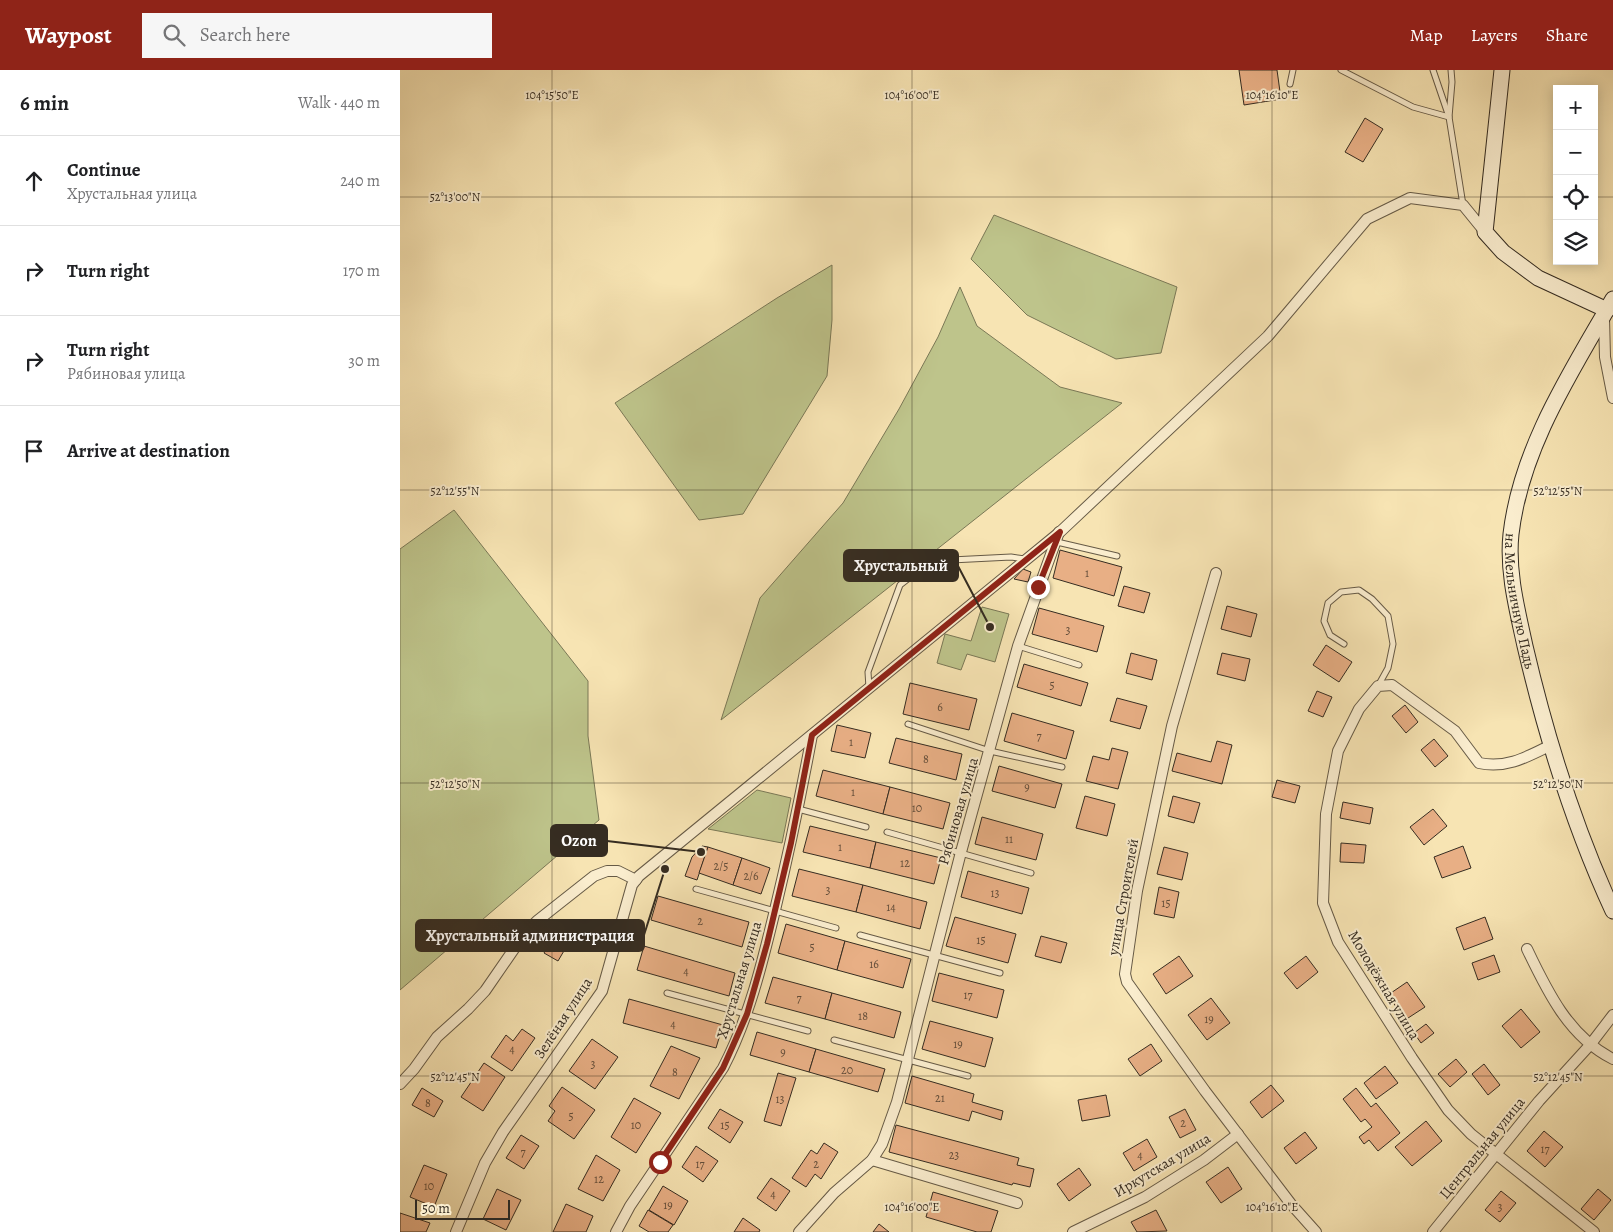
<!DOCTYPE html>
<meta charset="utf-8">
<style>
:root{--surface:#fff;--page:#f6f6f6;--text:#202124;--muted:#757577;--line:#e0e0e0;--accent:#8f2418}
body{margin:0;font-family:Alegreya,serif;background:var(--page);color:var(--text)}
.controls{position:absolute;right:15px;top:15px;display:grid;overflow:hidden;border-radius:0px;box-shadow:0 2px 12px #0003}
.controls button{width:45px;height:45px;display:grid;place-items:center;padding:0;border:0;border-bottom:1px solid var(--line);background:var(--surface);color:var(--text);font:25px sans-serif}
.scale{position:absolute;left:15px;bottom:12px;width:95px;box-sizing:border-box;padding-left:5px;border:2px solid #352c21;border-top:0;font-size:14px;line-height:18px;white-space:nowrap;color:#352c21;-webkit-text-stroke:4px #faedce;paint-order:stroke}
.stop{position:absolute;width:15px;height:15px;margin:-11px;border:4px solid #8f2418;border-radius:50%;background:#fff}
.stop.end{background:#8f2418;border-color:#fff;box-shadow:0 1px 5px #0008}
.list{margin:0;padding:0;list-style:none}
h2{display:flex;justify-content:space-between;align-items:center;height:65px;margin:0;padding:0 20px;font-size:21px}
h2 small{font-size:16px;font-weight:400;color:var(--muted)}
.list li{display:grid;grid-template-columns:32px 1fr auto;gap:15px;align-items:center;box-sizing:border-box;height:90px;padding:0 20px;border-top:1px solid var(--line)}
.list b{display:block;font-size:19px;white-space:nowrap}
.list p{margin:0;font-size:16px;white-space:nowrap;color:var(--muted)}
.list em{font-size:16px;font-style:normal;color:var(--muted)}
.icon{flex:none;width:28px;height:28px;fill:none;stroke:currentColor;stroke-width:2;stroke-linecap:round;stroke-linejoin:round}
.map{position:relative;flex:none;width:1213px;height:1162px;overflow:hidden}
header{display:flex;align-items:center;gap:30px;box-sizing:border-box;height:70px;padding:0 25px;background:var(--accent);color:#fff}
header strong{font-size:24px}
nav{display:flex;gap:28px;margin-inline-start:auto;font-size:18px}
.search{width:350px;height:45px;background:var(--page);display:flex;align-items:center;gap:12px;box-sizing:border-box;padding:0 18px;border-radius:0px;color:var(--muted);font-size:19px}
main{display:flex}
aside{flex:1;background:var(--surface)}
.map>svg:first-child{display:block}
.green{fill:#bec48b;stroke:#7a7856}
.building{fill:#e8af85;stroke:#352c21}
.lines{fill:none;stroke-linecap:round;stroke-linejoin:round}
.lane-casing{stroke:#665a46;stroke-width:7}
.street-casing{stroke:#665a46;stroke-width:12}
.secondary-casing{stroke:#352c21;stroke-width:17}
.lane{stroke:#faedce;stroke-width:5}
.street{stroke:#faedce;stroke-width:10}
.secondary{stroke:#faedce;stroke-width:15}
.route{stroke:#8f2418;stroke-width:6}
.ticks{fill:none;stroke:#352c21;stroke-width:1;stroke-opacity:0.45}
.labels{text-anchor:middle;stroke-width:4;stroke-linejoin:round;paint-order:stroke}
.number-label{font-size:12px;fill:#624d3a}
.street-label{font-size:15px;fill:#352c21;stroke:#faedce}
.ticks-label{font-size:12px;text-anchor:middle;fill:#352c21;stroke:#faedce;stroke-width:4;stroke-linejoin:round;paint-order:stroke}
.leader{fill:none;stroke:#352c21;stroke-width:2}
.callout-dot{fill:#352c21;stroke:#faedce;stroke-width:2}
.callout{fill:#352c21;stroke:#352c21;stroke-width:2}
.callout-label{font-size:16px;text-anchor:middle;font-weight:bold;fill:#fff}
</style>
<header>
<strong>Waypost</strong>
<div class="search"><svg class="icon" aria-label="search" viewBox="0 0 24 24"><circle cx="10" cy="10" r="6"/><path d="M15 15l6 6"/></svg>Search here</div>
<nav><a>Map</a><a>Layers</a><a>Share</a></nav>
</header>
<main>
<aside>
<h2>6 min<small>Walk · 440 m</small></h2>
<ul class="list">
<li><svg class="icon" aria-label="ahead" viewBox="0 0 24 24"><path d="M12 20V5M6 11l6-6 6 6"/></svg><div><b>Continue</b><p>Хрустальная улица</p></div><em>240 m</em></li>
<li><svg class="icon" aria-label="right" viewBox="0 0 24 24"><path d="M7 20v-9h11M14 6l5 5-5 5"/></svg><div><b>Turn right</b></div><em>170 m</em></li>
<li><svg class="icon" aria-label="right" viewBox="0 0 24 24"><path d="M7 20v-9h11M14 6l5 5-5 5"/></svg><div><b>Turn right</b><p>Рябиновая улица</p></div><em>30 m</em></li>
<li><svg class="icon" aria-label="arrive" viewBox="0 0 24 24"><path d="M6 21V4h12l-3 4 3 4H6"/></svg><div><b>Arrive at destination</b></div></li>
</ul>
</aside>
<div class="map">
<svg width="1213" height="1162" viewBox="0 0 1213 1162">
<rect width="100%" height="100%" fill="#f7e4b3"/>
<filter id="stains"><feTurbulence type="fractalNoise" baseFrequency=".004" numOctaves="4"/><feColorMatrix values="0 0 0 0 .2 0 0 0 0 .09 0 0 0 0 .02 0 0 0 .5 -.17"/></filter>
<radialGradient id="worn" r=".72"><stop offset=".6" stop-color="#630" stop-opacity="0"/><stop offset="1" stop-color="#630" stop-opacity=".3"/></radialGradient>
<!-- green -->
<g class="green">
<path d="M594 145 777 217 761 283 716 289 627 245 571 189Z"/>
<path d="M432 195V250L427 306 343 444 299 450 215 333 377 228Z"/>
<path d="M560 217 577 256 660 317 722 333 321 650 360 528 443 433 499 339 538 267Z"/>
<path d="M54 440 188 611V666L199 750 0 920V479Z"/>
<path d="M582 537 609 544 595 592 567 584 561 600 537 593 545 564 571 571Z"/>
<path d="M357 720 391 728 382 773 308 759Z"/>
</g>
<!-- building -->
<g class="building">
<path d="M839 0H877L881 29 844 35Z"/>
<path d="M965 48 983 59 963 92 945 82Z"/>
<path d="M660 480 722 497 714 526 653 508Z"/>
<path d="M623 499 631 502 628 512 614 509Z"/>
<path d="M724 516 750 523 744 543 718 536Z"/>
<path d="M827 536 857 544 851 567 821 559Z"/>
<path d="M639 538 704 556 697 582 632 564Z"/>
<path d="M926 575 952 592 939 612 913 595Z"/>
<path d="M731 583 757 590 752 610 726 603Z"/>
<path d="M822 583 850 589 845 611 817 604Z"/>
<path d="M624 594 688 613 681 636 617 617Z"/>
<path d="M510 613 577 629 569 660 503 644Z"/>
<path d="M917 621 932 627 923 647 908 641Z"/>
<path d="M717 628 747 636 740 659 710 651Z"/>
<path d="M1005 635 1018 652 1006 663 992 646Z"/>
<path d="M612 643 674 661 666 689 604 671Z"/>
<path d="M437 655 471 663 465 688 431 681Z"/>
<path d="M496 668 562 684 556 710 489 693Z"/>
<path d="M1034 669 1048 686 1035 697 1021 680Z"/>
<path d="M817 671 832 675 822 714 772 701 777 683 811 692Z"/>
<path d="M712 678 728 682 718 719 686 711 693 686 709 690Z"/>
<path d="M599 696 662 714 655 738 592 721Z"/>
<path d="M423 700 490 717 483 744 416 726Z"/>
<path d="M877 710 900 716 895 733 872 727Z"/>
<path d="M490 717 550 733 543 759 483 744Z"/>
<path d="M685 726 715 734 707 766 676 758Z"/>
<path d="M773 726 800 733 794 753 768 746Z"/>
<path d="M943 732 973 738 970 754 940 748Z"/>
<path d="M1033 739 1047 756 1024 775 1010 757Z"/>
<path d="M582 747 643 764 636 790 575 774Z"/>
<path d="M410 756 476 772 470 798 403 782Z"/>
<path d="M476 772 541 788 534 814 470 798Z"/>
<path d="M941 773 966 775 964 793 940 792Z"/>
<path d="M302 776 308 777 297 810 285 806 292 787Z"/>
<path d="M1063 776 1071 798 1042 808 1034 787Z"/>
<path d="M308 777 342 788 333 815 299 803Z"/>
<path d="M764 777 788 783 782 810 757 804Z"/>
<path d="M342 788 370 798 361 824 333 815Z"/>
<path d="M399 799 463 815 456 842 392 826Z"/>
<path d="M568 801 629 818 622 844 561 827Z"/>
<path d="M463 815 527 832 520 859 456 842Z"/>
<path d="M759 817 779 822 774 848 754 844Z"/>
<path d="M258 826 349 852 342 877 251 850Z"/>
<path d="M555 847 616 864 608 893 546 876Z"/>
<path d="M1085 847 1093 869 1064 880 1056 858Z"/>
<path d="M386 854 445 871 437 900 378 883Z"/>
<path d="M154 866 168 874 158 891 144 883Z"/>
<path d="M641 866 667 873 661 893 635 886Z"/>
<path d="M445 871 511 889 503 918 437 900Z"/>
<path d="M244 876 335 903 329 926 237 900Z"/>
<path d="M1094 885 1100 902 1078 910 1072 893Z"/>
<path d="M779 886 793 906 766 924 753 904Z"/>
<path d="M906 886 918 902 897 919 884 903Z"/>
<path d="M539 903 604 920 597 948 532 931Z"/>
<path d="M373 907 432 923 425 949 365 933Z"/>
<path d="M1007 912 1025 937 1005 950 988 925Z"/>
<path d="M432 923 501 942 494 968 425 949Z"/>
<path d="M811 928 830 953 807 970 788 945Z"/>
<path d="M229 929 323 955 316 978 223 953Z"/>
<path d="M1121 939 1140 962 1121 978 1102 956Z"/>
<path d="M530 951 593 968 585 997 522 979Z"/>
<path d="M1026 954 1034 963 1021 973 1014 963Z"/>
<path d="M122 959 135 968 112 1001 91 987 106 965 113 971Z"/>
<path d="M357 962 416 979 409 1002 350 985Z"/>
<path d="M192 969 218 987 195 1019 169 1001Z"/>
<path d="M751 974 762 991 740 1006 728 989Z"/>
<path d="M271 976 300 988 279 1029 250 1016Z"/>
<path d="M416 979 485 999 478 1022 409 1002Z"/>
<path d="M1056 989 1067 1002 1050 1017 1038 1004Z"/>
<path d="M84 993 105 1007 83 1041 61 1027Z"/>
<path d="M1084 994 1100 1015 1088 1025 1072 1004Z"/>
<path d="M985 996 998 1013 976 1029 964 1013Z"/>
<path d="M378 1003 396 1008 381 1056 364 1051Z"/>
<path d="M512 1006 574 1024 572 1032 603 1041 601 1050 572 1041 569 1051 505 1033Z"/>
<path d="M871 1015 884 1031 862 1048 850 1032Z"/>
<path d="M162 1017 195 1040 174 1069 148 1051 155 1041 149 1036Z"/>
<path d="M22 1018 43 1031 34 1047 12 1035Z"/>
<path d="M956 1018 971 1037 976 1033 1000 1063 978 1081 969 1070 964 1074 959 1067 972 1057 965 1049 961 1052 943 1029Z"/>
<path d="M706 1025 710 1046 682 1051 678 1030Z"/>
<path d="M234 1028 261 1043 236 1083 211 1067Z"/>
<path d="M320 1039 343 1052 330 1073 308 1058Z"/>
<path d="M785 1039 796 1060 780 1068 769 1047Z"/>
<path d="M1026 1051 1042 1071 1012 1096 995 1077Z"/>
<path d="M496 1055 619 1088 617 1095 634 1099 630 1117 613 1113 612 1115 489 1082Z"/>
<path d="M1144 1061 1163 1077 1145 1097 1127 1081Z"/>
<path d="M905 1062 917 1078 896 1094 884 1078Z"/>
<path d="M121 1065 139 1076 124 1099 106 1088Z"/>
<path d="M747 1069 757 1087 734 1101 723 1083Z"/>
<path d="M424 1073 438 1082 421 1109 415 1104 406 1117 392 1108 411 1080 417 1084Z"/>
<path d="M296 1076 318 1091 303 1112 282 1097Z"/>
<path d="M196 1085 220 1100 203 1131 178 1119Z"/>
<path d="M24 1095 47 1104 34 1137 10 1127Z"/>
<path d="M828 1097 842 1119 821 1133 806 1112Z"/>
<path d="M679 1098 691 1115 669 1131 657 1114Z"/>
<path d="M371 1108 390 1121 376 1141 357 1128Z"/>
<path d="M263 1116 288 1131 274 1155 249 1140Z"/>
<path d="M97 1119 121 1130 106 1160 83 1149Z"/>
<path d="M1198 1119 1211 1130 1194 1150 1181 1139Z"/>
<path d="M1101 1121 1116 1133 1100 1152 1085 1140Z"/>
<path d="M533 1122 598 1141 591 1162H577L526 1147Z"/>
<path d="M166 1134 193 1146 186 1162H153Z"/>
<path d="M248 1140 273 1155 268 1162H249L239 1156Z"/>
<path d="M756 1140 767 1161 737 1162 731 1152Z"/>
<path d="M0 1143 30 1153 26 1162H0Z"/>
<path d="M343 1148 360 1160 359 1162H334Z"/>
<path d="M479 1154 489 1162H473Z"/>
</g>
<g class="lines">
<!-- lane casing -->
<g class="lane-casing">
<g id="lane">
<path d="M941 0 1013 37 1049 47"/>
<path d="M1033 0 1048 44"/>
<path d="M1051 0 1052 12 1049 47 1063 135"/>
<path d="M890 14 893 0"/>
<path d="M657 472 717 486"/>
<path d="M944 574 930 565 924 551 928 533 941 522 959 520 972 529 988 546 993 574 988 598 978 616"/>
<path d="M618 576 679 595"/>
<path d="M469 618 468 602 500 515 531 491 611 487 625 489"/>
<path d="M508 654 590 681 662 697"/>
<path d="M398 739 466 757"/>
<path d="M487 762 631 803"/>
<path d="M296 819 436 858"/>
<path d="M460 865 600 903"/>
<path d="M267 923 408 961"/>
<path d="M434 970 568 1006"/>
</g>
</g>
<!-- street casing -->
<g class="street-casing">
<g id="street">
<path d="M1204 248 1205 287 1213 328"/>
<path d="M816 503 772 656 737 821 725 904 727 912 805 1021 891 1134 916 1162"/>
<path d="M1151 675C1127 687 1106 699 1079 693L1055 661 992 615 978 616 959 639 938 681 926 744 923 833 938 872 1012 988 1048 1040 1071 1064 1194 1162"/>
<path d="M1127 879C1147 921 1169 967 1213 989"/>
<path d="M0 1014 14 999 37 967 68 939 85 921 125 863 137 851 194 806 207 801H218L236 810"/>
<path d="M472 1090 617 1133"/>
<path d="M56 1162 85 1093 103 1062 202 921 232 815 239 806 660 462 868 266 967 149 1010 128 1063 135 1085 162"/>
<path d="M216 1162 230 1136 323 998C349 948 362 894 375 840 389 782 401 724 412 665"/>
<path d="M399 1162 434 1123 472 1090 482 1074 497 1032 561 782 618 576 659 462"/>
<path d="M673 1162 745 1127 804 1090 838 1064"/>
<path d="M1033 1162 1139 1031 1190 975 1213 945"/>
</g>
</g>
<!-- secondary casing -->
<g class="secondary-casing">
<g id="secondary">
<path d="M1102 0 1085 162 1103 182 1138 208 1207 240"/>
<path id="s1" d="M1213 229C1171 302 1121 378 1111 464 1107 501 1117 539 1125 576 1146 666 1174 757 1213 841"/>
</g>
</g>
<!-- lane -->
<use href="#lane" class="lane"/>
<!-- street -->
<use href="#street" class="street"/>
<!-- secondary -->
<use href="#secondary" class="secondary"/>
</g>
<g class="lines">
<!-- route -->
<path class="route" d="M260 1092 323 998 347 944 367 874 391 773 412 665 660 462 638 517"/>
</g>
<!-- ticks -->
<path class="ticks" d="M152 0V1162M512 0V1162M872 0V1162M0 127H1157M1194 127H1213M0 420H1213M0 713H1213M0 1006H1213"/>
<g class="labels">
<!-- number labels -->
<g class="number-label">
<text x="687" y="507">1</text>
<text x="668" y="564">3</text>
<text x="652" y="619">5</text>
<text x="540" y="641">6</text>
<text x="639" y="670">7</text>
<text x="451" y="676">1</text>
<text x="526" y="693">8</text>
<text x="627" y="721">9</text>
<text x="453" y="726">1</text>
<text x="517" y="742">10</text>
<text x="609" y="773">11</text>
<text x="440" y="781">1</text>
<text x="505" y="797">12</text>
<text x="321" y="800">2/5</text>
<text x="351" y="810">2/6</text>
<text x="428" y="824">3</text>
<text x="595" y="827">13</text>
<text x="766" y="837">15</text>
<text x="491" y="841">14</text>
<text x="300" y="855">2</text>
<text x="581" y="874">15</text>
<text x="412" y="881">5</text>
<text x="474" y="898">16</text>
<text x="286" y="905">4</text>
<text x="568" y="929">17</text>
<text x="399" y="932">7</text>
<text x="463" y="950">18</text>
<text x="809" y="953">19</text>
<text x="273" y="958">4</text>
<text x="558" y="978">19</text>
<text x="112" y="983">4</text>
<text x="383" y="986">9</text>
<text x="193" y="998">3</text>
<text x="447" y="1004">20</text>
<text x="275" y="1006">8</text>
<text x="540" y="1032">21</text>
<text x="380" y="1033">13</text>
<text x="28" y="1037">8</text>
<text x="171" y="1050">5</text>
<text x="783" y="1057">2</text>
<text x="236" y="1059">10</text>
<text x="325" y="1059">15</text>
<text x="1145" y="1083">17</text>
<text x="123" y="1086">7</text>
<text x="554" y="1089">23</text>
<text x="740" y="1089">4</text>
<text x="300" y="1098">17</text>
<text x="416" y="1098">2</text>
<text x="199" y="1113">12</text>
<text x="29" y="1120">10</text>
<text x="373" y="1128">4</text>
<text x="268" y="1139">19</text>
<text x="1100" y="1141">3</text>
</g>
<!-- street labels -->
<g class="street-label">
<text dy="5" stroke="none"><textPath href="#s1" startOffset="326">на Мельничную Падь</textPath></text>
<text transform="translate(558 741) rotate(-74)" y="5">Рябиновая улица</text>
<text transform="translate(723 827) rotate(-80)" y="5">улица Строителей</text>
<text transform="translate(339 910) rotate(-73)" y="5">Хрустальная улица</text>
<text transform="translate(984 915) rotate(59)" y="5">Молодёжная улица</text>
<text transform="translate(163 948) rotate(-57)" y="5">Зелёная улица</text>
<text transform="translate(1082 1078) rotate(-51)" y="5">Центральная улица</text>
<text transform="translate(762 1095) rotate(-31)" y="5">Иркутская улица</text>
</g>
</g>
<g class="ticks-label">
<text x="152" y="29">104°15'50"E</text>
<text x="512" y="29">104°16'00"E</text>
<text x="872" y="29">104°16'10"E</text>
<text x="55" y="131">52°13'00"N</text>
<text x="55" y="425">52°12'55"N</text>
<text x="1158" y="425">52°12'55"N</text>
<text x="55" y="718">52°12'50"N</text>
<text x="1158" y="718">52°12'50"N</text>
<text x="55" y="1011">52°12'45"N</text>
<text x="1158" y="1011">52°12'45"N</text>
<text x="512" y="1141">104°16'00"E</text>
<text x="872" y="1141">104°16'10"E</text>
</g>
<!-- callouts -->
<path class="leader" d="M590 557L558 496M301 782L207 771M265 799L244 865"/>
<g class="callout-dot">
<circle cx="590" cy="557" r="5"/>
<circle cx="301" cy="782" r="5"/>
<circle cx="265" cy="799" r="5"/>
</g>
<g class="callout">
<rect x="444" y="480" width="114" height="31" rx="5"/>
<rect x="151" y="755" width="56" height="31" rx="5"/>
<rect x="16" y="850" width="228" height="31" rx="5"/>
</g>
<g class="callout-label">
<text x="501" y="501">Хрустальный</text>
<text x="179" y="776">Ozon</text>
<text x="130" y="871">Хрустальный администрация</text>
</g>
<rect width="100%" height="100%" filter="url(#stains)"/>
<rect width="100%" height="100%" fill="url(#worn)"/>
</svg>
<div class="controls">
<button>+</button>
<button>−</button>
<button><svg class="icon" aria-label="locate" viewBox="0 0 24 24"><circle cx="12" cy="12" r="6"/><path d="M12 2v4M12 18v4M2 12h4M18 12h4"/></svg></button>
<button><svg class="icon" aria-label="layers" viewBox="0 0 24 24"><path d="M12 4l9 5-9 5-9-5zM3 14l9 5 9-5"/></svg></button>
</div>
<div class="scale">50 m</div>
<div class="stop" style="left:260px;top:1092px"></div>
<div class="stop end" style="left:638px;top:517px"></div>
</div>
</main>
